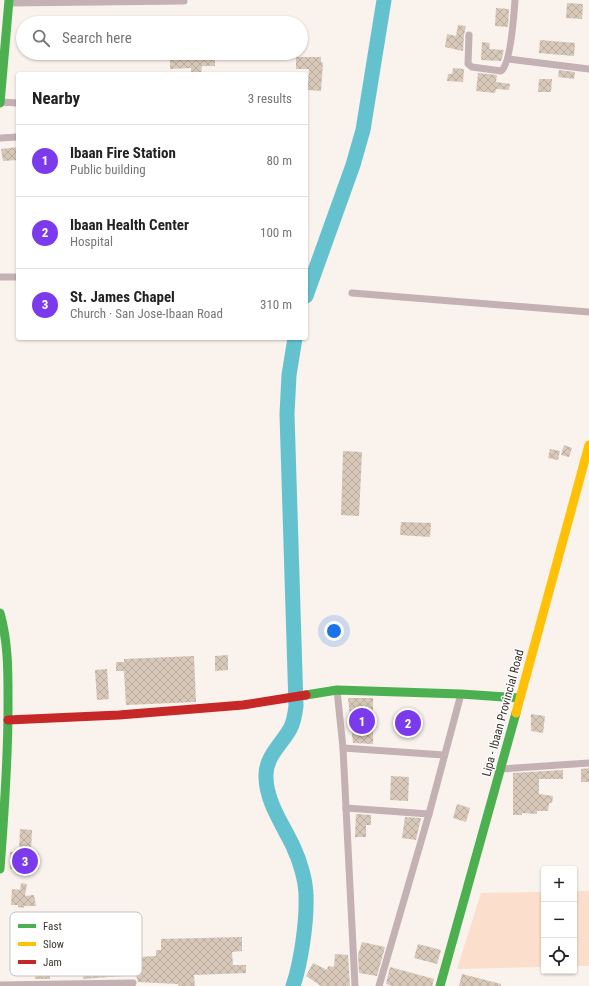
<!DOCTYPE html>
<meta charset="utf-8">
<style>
:root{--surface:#fff;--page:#f6f6f6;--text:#222;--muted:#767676;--line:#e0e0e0;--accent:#7c3aed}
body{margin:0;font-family:"Roboto Condensed",sans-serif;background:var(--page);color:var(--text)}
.controls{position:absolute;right:12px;bottom:12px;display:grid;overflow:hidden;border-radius:4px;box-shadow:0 1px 3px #0004}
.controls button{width:36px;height:36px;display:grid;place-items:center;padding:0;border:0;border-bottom:1px solid var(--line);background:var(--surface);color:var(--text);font:20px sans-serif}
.you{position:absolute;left:334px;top:631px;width:14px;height:14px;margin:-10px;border:3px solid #fff;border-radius:50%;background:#1a73e8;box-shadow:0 0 0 6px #1a73e833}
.badge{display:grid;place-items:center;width:26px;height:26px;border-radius:50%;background:var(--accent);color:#fff;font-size:13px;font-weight:700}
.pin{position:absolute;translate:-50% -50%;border:2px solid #fff;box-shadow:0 1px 4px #0006}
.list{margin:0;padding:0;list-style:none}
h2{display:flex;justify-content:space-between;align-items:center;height:52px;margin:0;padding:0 16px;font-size:17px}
h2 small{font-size:13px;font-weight:400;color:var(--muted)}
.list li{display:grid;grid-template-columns:26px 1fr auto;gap:12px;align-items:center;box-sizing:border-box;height:72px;padding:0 16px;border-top:1px solid var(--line)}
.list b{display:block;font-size:15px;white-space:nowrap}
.list p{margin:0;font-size:13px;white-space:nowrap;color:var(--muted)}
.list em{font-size:13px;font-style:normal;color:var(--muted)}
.icon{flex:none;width:22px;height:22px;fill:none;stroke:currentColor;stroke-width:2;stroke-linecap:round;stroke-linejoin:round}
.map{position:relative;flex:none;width:589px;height:986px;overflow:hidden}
.search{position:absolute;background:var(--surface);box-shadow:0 1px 3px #0004;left:16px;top:16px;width:292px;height:44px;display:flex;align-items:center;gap:10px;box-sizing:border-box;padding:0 14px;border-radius:22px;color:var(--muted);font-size:15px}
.panel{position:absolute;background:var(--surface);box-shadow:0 1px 3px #0004;left:16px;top:72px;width:292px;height:268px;border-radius:4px}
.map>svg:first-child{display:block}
.green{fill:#fbdecc}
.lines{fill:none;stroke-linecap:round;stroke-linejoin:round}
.river{stroke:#64c2cf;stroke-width:15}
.building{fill:url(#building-cross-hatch)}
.street{stroke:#c3b1b4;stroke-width:7}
.fast{stroke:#4caf50;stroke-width:9}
.slow{stroke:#ffc107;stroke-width:9}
.jam{stroke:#c62828;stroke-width:9}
.labels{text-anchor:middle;stroke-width:3;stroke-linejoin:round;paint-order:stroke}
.street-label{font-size:12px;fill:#3b332d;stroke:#fff}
.key{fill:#fff;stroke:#c4c2c0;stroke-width:1}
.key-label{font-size:11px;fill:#3b332d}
</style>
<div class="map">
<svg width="589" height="986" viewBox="0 0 589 986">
<defs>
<pattern id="building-cross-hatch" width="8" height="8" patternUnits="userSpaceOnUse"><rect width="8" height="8" fill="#d7c8b9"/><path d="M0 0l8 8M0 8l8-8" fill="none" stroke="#b9ac9f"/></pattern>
</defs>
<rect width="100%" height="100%" fill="#faf2ed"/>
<!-- green -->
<g class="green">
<rect x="574" y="891" width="15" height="75"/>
<path d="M544 892V967L457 969 481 893Z"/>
</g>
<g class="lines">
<!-- river -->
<g class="river">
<path d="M306 296 353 165 363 130 384 0"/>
<path d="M293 986C301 963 307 921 306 896 306 881 300 861 293 846 283 825 266 801 266 777 265 757 281 745 290 729 294 722 295 714 296 706L287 414 289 375 295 338"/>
</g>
</g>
<!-- building -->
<g class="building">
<path d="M567 3 583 4 582 19 566 18Z"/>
<path d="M496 8 509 9 508 27 495 26Z"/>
<path d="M458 25 466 26 464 35 463 51 445 47 447 34 456 36Z"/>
<path d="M540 40 575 43 574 56 539 53Z"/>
<path d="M482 42 490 43 489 49 504 50 501 61 481 60Z"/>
<path d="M170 54H187V58L205 59V56H215V66H202L201 74H191V68L170 69Z"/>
<path d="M296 57H321V62L323 63 321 91 308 90 309 69H296Z"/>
<path d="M453 68 464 69 463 82 447 81 448 74H452Z"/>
<path d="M559 70 575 72 574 79 558 77Z"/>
<path d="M478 73 497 75 496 82 510 84 509 90 496 89 495 93 476 91Z"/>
<path d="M539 79H552L551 92H538Z"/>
<path d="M18 147V160L3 161 1 149Z"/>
<path d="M564 445 572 448 569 457 561 455Z"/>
<path d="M550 449 560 451 558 460 548 458Z"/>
<path d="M343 451 362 452 359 516 341 515Z"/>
<path d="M401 522 431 523 430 537 400 535Z"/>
<path d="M228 655V670L215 671V656Z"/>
<path d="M194 656 196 702 126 705 124 671H116V662H124V659Z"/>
<path d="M107 669 109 699 97 700 95 670Z"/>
<path d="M348 698H373V744L353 743Z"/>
<path d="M531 714 545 716 543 733 531 731Z"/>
<path d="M589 768V782H581V769Z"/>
<path d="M563 770V779H539V794L553 796 552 803H549L548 811H537V814L522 813V815H513V773Z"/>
<path d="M391 776 409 777 408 801 390 800Z"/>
<path d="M457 804 470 808 466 822 453 818Z"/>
<path d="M356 814 371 815V825H366V837H355Z"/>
<path d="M405 817 421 818 416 840 402 838Z"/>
<path d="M20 829 32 830 31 852 39 853V869H10V852H19Z"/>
<path d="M21 883 27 884 25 896 34 895 36 906H24V908L18 907V905H11L12 889 20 890Z"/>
<path d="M242 937V951L232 952 233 965H246V973L194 975 195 986H178V984L138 982 136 975 83 979V960H106V959L156 956V950H161V939Z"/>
<path d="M362 942 385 947 377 976 359 973 358 955Z"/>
<path d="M418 944 441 950 437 964 414 958Z"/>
<path d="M335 954 348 955 350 986H321L306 976 313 963 327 970 328 966 334 967Z"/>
<path d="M44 963 58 964 57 973H50V979H35V970L44 971Z"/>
<path d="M390 967 434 979 432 986H392L386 984Z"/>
<path d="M462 974 501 984V986H459Z"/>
</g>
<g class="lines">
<!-- street -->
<g class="street">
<path d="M9 3 184 1"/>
<path d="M469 35 468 64 472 67 501 71C511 64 514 14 515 0"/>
<path d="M508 59 589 69"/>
<path d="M0 102 18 103"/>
<path d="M0 138 18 137"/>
<path d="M0 277H18"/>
<path d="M352 293 589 312"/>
<path d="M337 690 343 748 355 986"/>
<path d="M343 748 444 755"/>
<path d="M501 769 589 763"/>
<path d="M346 808 429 814"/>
<path d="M0 985 133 983"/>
<path d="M379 986 429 814 461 694"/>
</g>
<!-- fast -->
<g class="fast">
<path d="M0 103 9 0"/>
<path d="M0 613C9 645 8 677 8 710 8 763 4 816 0 869"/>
<path d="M306 695 337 690 461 694 519 698"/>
<path d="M440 986 516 713"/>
</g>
<!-- slow -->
<path class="slow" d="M516 713 589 445"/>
<!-- jam -->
<path class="jam" d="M8 720 119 715 243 705 306 695"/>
</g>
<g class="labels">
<!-- street labels -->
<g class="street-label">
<text transform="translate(503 713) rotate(-75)" y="4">Lipa - Ibaan Provincial Road</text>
</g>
</g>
<!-- legend -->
<rect x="10" y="912" width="132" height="64" rx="6" class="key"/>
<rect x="18" y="924" width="18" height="4" fill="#4caf50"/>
<rect x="18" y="942" width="18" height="4" fill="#ffc107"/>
<rect x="18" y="960" width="18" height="4" fill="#c62828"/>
<g class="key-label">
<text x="43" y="930">Fast</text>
<text x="43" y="948">Slow</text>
<text x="43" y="966">Jam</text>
</g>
</svg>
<div class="controls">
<button>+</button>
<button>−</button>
<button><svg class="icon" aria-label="locate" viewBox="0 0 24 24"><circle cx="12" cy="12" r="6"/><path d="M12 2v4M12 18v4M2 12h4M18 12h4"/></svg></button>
</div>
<div class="you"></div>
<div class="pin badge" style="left:362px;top:721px">1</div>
<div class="pin badge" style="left:408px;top:723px">2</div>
<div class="pin badge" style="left:25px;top:861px">3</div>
<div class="search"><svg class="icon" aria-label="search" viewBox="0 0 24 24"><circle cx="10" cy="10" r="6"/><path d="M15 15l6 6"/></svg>Search here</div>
<section class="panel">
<h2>Nearby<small>3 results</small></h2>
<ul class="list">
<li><span class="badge">1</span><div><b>Ibaan Fire Station</b><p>Public building</p></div><em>80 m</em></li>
<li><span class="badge">2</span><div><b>Ibaan Health Center</b><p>Hospital</p></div><em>100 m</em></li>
<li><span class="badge">3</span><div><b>St. James Chapel</b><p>Church · San Jose-Ibaan Road</p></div><em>310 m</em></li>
</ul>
</section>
</div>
